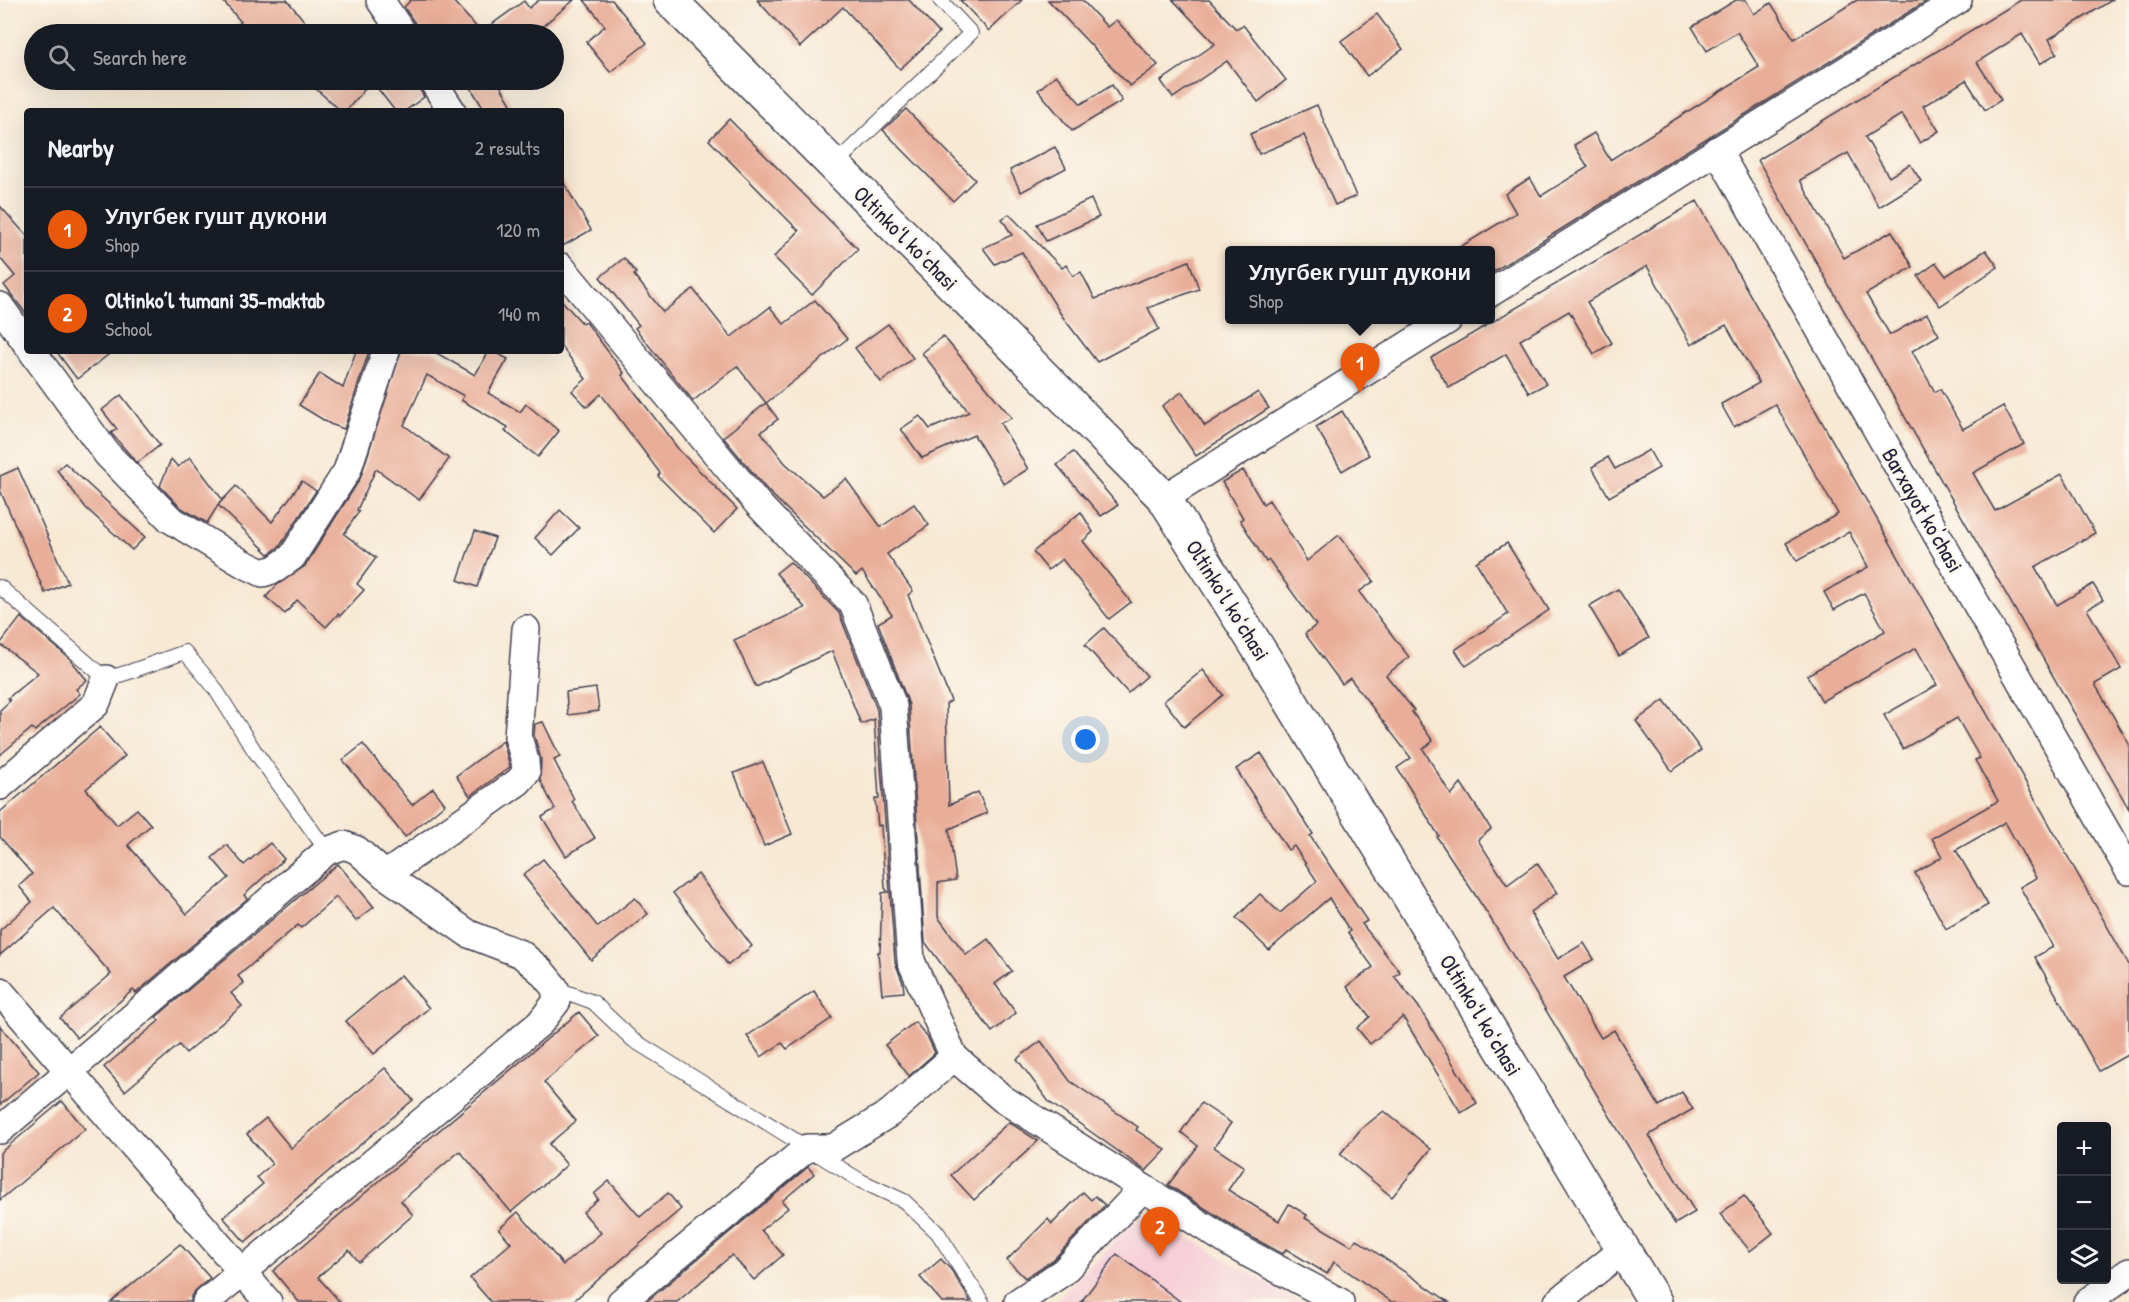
<!DOCTYPE html>
<meta charset="utf-8">
<style>
:root{--surface:#171b24;--page:#242831;--text:#f1f3f6;--muted:#9ea1a6;--line:#363941;--accent:#ea580c}
body{margin:0;font-family:"Patrick Hand",sans-serif;background:var(--page);color:var(--text)}
.controls{position:absolute;right:18px;bottom:18px;display:grid;overflow:hidden;border-radius:6px;box-shadow:0 6px 24px #0002}
.controls button{width:54px;height:54px;display:grid;place-items:center;padding:0;border:0;border-bottom:2px solid var(--line);background:var(--surface);color:var(--text);font:30px sans-serif}
.you{position:absolute;left:1086px;top:740px;width:21px;height:21px;margin:-15px;border:4px solid #fff;border-radius:50%;background:#1a73e8;box-shadow:0 0 0 9px #1a73e833}
.badge{display:grid;place-items:center;width:39px;height:39px;border-radius:50%;background:var(--accent);color:#fff;font-size:20px;font-weight:700}
.pin{position:absolute;translate:-50% -50px;filter:drop-shadow(0 2px 3px #0008)}
.pin::after{content:'';position:absolute;top:32px;width:21px;height:18px;background:inherit;clip-path:polygon(0 0,100% 0,50% 100%)}
.popup{position:absolute;left:1225px;top:246px;width:270px;height:78px;box-sizing:border-box;display:grid;place-content:center;border-radius:6px;background:var(--surface);filter:drop-shadow(0 2px 4px #0005);font-size:20px;white-space:nowrap;color:var(--muted)}
.popup b{font-size:22px;color:var(--text)}
.popup::after{content:'';position:absolute;left:50%;top:100%;margin-left:-12px;border:12px solid transparent;border-top-color:var(--surface)}
.list{margin:0;padding:0;list-style:none}
h2{display:flex;justify-content:space-between;align-items:center;height:78px;margin:0;padding:0 24px;font-size:26px}
h2 small{font-size:20px;font-weight:400;color:var(--muted)}
.list li{display:grid;grid-template-columns:39px 1fr auto;gap:18px;align-items:center;box-sizing:border-box;height:84px;padding:0 24px;border-top:2px solid var(--line)}
.list b{display:block;font-size:22px;white-space:nowrap}
.list p{margin:0;font-size:20px;white-space:nowrap;color:var(--muted)}
.list em{font-size:20px;font-style:normal;color:var(--muted)}
.icon{flex:none;width:33px;height:33px;fill:none;stroke:currentColor;stroke-width:2;stroke-linecap:round;stroke-linejoin:round}
.map{position:relative;flex:none;width:2129px;height:1302px;overflow:hidden}
.search{position:absolute;background:var(--surface);box-shadow:0 6px 24px #0002;left:24px;top:24px;width:540px;height:66px;display:flex;align-items:center;gap:15px;box-sizing:border-box;padding:0 21px;border-radius:33px;color:var(--muted);font-size:22px}
.panel{position:absolute;background:var(--surface);box-shadow:0 6px 24px #0002;left:24px;top:108px;width:540px;height:246px;border-radius:6px}
.map>svg:first-child{display:block}
.built{fill:#f6cfd8}
.building{fill:#e9ae99}
.lines{fill:none;stroke-linecap:round;stroke-linejoin:round}
.lane-casing{stroke:#424052;stroke-width:16}
.street-casing{stroke:#424052;stroke-width:30}
.secondary-casing{stroke:#424052;stroke-width:36}
.lane{stroke:#fff;stroke-width:14}
.street{stroke:#fff;stroke-width:27}
.secondary{stroke:#fff;stroke-width:33}
.labels{text-anchor:middle;stroke-width:4.5;stroke-linejoin:round;paint-order:stroke}
.street-label{font-size:22px;fill:#22223b;stroke:#fbf7ec}
</style>
<div class="map">
<svg width="2129" height="1302" viewBox="0 0 2129 1302">
<rect width="100%" height="100%" fill="#fbf7ec"/>
<filter id="ink" filterUnits="userSpaceOnUse"><feTurbulence type="fractalNoise" baseFrequency=".0167" numOctaves="2"/><feDisplacementMap in="SourceGraphic" scale="12" xChannelSelector="R" yChannelSelector="G"/><feConvolveMatrix kernelMatrix="1 2 1 2 8 2 1 2 1" color-interpolation-filters="sRGB"/></filter>
<filter id="wash" filterUnits="userSpaceOnUse"><feTurbulence type="fractalNoise" baseFrequency=".008" numOctaves="4" result="noise"/><feDisplacementMap in="SourceGraphic" scale="24" xChannelSelector="R" yChannelSelector="G"/><feGaussianBlur stdDeviation="1.35" result="paint"/><feColorMatrix in="noise" values="0 0 0 0 0 0 0 0 0 0 0 0 0 0 0 0 0 1.4 0 .05"/><feComposite in="paint" operator="in"/></filter>
<g filter="url(#wash)">
<rect width="100%" height="100%" fill="#f7e9d4"/>
<!-- built -->
<path class="built" d="M1143 1212 1300 1302H1055Z"/>
<g id="blocks">
<!-- building -->
<g class="building">
<path d="M222 0H287L315 34H227L241 22Z"/>
<path d="M411 0H452L481 32 524 1 529 8 539 0H574L533 34H418L416 25 404 7Z"/>
<path d="M584 0H612L647 43 610 72 586 42 605 26Z"/>
<path d="M757 0H909L939 33 900 69 843 7 800 47Z"/>
<path d="M960 0H1022L989 31Z"/>
<path d="M1048 0H1082L1107 27 1116 20 1158 65 1130 86Z"/>
<path d="M1173 0H1209L1236 29 1243 25 1286 80 1258 102 1227 61 1173 98 1161 81 1215 44Z"/>
<path d="M1736 0H1746L1754 14 1771 3 1794 39 1857 0H1928L1491 273V250H1455L1516 213 1505 194 1514 188 1530 178 1541 196 1588 167 1574 145 1594 133 1610 160 1759 67 1737 32 1707 51 1692 27Z"/>
<path d="M2021 0H2112L2049 39 2057 53 2040 64 2022 34 1977 62 2001 100 1985 110 1966 80 1923 106 1939 131 1920 143 1902 114 1865 137 1889 177 1910 164 1921 181 1879 207 1848 153 1800 180 1844 258 1892 231 1913 267 1866 294 1890 335 1927 314 1939 335 1912 351 1935 392 1940 389 1963 429 2003 406 2024 444 1973 473 1995 511 2062 474 2095 533 2035 567 2057 605 2093 584 2103 600 2087 609 2121 669 2095 684 2129 744V809L1758 160Z"/>
<path d="M1377 14 1403 49 1367 76 1341 41Z"/>
<path d="M1056 75 1081 104 1112 85 1122 101 1072 131 1038 90Z"/>
<path d="M306 80H416L419 88 424 97 405 111H395L372 81 346 111H341Z"/>
<path d="M466 80H497L515 111H485Z"/>
<path d="M1317 105 1356 196 1335 205 1304 135 1259 154 1250 134Z"/>
<path d="M906 109 975 180 953 201 883 130Z"/>
<path d="M729 119 858 249 812 295 774 257 799 231 709 140Z"/>
<path d="M1055 147 1066 168 1021 192 1010 170Z"/>
<path d="M561 178 591 230 561 247Z"/>
<path d="M1091 199 1099 217 1046 241 1037 224Z"/>
<path d="M1697 201 2129 965V1054L2099 1071 2035 957 2053 947 2020 887 2036 878 2005 822 1956 850 1988 905 1946 929 1915 873 1942 857 1932 838 1998 801 1975 760 1980 758 1957 718 1903 749 1884 715 1937 685 1916 648 1822 701 1807 675 1885 631 1864 593 1834 610 1824 592 1868 567 1849 532 1797 561 1786 543 1838 514 1775 404 1734 427 1721 404 1759 383 1726 325 1691 345 1647 266 1587 302 1612 343 1594 354 1569 311 1520 340 1546 384 1529 393 1506 354 1449 388 1431 358Z"/>
<path d="M0 206 27 236V315L4 285 15 276 0 258Z"/>
<path d="M1009 214 1062 268 1066 265 1073 276 1081 272 1095 299 1189 261 1199 289 1148 308 1159 329 1097 362 1062 316 1022 252 995 264 983 248 1012 235 1002 219Z"/>
<path d="M1986 250 1998 267 1940 306 1918 276 1936 263 1946 276Z"/>
<path d="M624 258 636 273 634 275 663 312 693 289 731 337 770 307 784 324 815 300 847 339 766 403 737 366 693 401 635 328 639 325 600 277Z"/>
<path d="M561 300 583 324 586 322 624 373 622 375 679 450 737 509 714 533 658 476 660 473 601 394 587 407 572 391 586 379 561 346Z"/>
<path d="M888 324 913 358 881 382 855 348Z"/>
<path d="M943 336 1012 418 1000 423 1028 469 1004 484 974 435 922 458 901 429 920 416 930 429 969 412 922 353Z"/>
<path d="M56 351H113L77 379Z"/>
<path d="M356 351H369L344 429 330 424 299 405 320 373 343 388Z"/>
<path d="M401 351H433L475 375 489 351H493L508 359 488 393 520 412 526 404 559 431 538 457 505 431 508 427 461 400 464 396 427 375 404 425 449 459 419 500 376 469 357 510 359 511 344 534 376 558 357 584 364 590 340 616 338 614 326 627 297 600 285 614 266 597 277 585 305 566 360 479Z"/>
<path d="M1182 392 1205 426 1258 392 1269 408 1196 456 1162 406Z"/>
<path d="M121 395 160 445 137 463 111 433 117 429 102 410Z"/>
<path d="M766 403 778 419 761 432 785 463 823 496 846 479 881 527 914 504 929 525 887 554 913 591 908 595 951 701 946 704 949 805 978 792 987 813 949 829 956 880 938 883V917L966 955 988 939 1012 971 995 984 1016 1013 992 1032 925 942 909 705 878 623 892 615 862 571 856 576 768 491 723 437Z"/>
<path d="M1342 411 1369 455 1342 471 1316 427Z"/>
<path d="M1649 450 1659 468 1609 497 1592 467 1608 457 1615 469Z"/>
<path d="M1073 452 1118 505 1101 516 1057 465Z"/>
<path d="M190 457 222 499 207 523 180 507 160 486 171 459 178 467Z"/>
<path d="M65 463 145 537 132 550 86 508 57 470Z"/>
<path d="M18 468 68 583 45 593 0 490V476Z"/>
<path d="M1243 470 1263 504 1269 500 1307 561 1339 535 1374 581 1359 592 1409 657 1386 675 1414 710 1412 712 1433 741 1423 749 1451 795 1461 783 1491 829 1478 840 1507 885 1537 863 1557 893 1530 912 1558 959 1584 943 1594 959 1564 977 1601 1038 1614 1030 1659 1106 1682 1092 1693 1109 1649 1135 1695 1212 1675 1224 1489 916 1437 837 1439 836 1397 768 1411 758 1350 678 1342 684 1305 634 1316 625 1269 560 1266 562 1240 520 1243 518 1222 482Z"/>
<path d="M302 481 316 491 280 546 269 554 218 505 236 486 272 522Z"/>
<path d="M560 510 579 528 553 555 535 538Z"/>
<path d="M1081 512 1093 532 1083 541 1131 602 1109 619 1062 559 1048 570 1033 552Z"/>
<path d="M475 531 495 538 477 587 458 580Z"/>
<path d="M1507 543 1549 610 1466 666 1455 650 1508 614 1476 562Z"/>
<path d="M790 562 839 613 877 710 895 962 903 983 904 992 882 994 878 952H880L882 893 888 892 885 888 881 825 878 826 875 799H879L874 719 861 724 832 651 756 687 734 640 805 608 776 573Z"/>
<path d="M1618 589 1649 638 1619 656 1589 606Z"/>
<path d="M21 617 70 659 87 680 76 689 80 694 35 731 32 728 0 755V710L10 701 8 698 38 673 0 644Z"/>
<path d="M1104 628 1147 676 1128 693 1085 645Z"/>
<path d="M1203 670 1223 695 1184 727 1164 701Z"/>
<path d="M596 688 599 711 568 715 566 692Z"/>
<path d="M1664 700 1701 750 1672 771 1636 721Z"/>
<path d="M543 722 560 757 554 760 574 799 572 801 595 838 566 856 542 817 555 809 540 780 541 759 534 735 535 724Z"/>
<path d="M100 727 125 756 86 789 117 825 137 809 151 825 128 845 187 914 229 878 212 858 227 845 244 865 270 843 284 859 244 895 247 899 136 993 133 990 77 1038 60 1018 111 974 54 908 0 955V930L32 902 19 886 32 874 0 837V812Z"/>
<path d="M503 741 510 767 470 796 456 776Z"/>
<path d="M363 744 412 805 433 788 445 804 405 837 343 760Z"/>
<path d="M1261 753 1313 834 1310 836 1367 921 1362 924 1400 972 1394 976 1418 1006 1477 1103 1461 1113 1403 1017 1370 1044 1357 1028 1370 1017 1347 987 1373 967 1348 933 1350 931 1329 898 1269 950 1236 918 1260 894 1280 913 1317 881 1294 846 1288 850 1236 769Z"/>
<path d="M763 762 792 834 764 846 734 773Z"/>
<path d="M543 859 598 927 635 898 648 914 591 960 523 875Z"/>
<path d="M338 864 374 907 356 921 336 897 301 928 298 925 238 976 244 983 231 993 242 1006 186 1053 179 1045 125 1091 104 1067 159 1021 156 1017Z"/>
<path d="M698 874 752 946 728 965 673 893Z"/>
<path d="M401 975 429 1008 374 1054 346 1021Z"/>
<path d="M814 991 832 1018 787 1049 782 1043 761 1057 747 1036Z"/>
<path d="M579 1012 599 1036 544 1082 576 1121 549 1144 567 1165 511 1212 460 1151 401 1201 413 1215 359 1262 349 1250 318 1277 340 1302H299L273 1271Z"/>
<path d="M915 1022 928 1038 935 1053 909 1076 885 1045Z"/>
<path d="M0 1026 39 1072 0 1105Z"/>
<path d="M1041 1041 1070 1081 1138 1127 1136 1130 1166 1150 1146 1171 1049 1102 1017 1059Z"/>
<path d="M385 1068 413 1100 245 1242 223 1217 263 1184 257 1177 272 1164 247 1134 266 1118 291 1148Z"/>
<path d="M62 1101 85 1129 0 1200V1153Z"/>
<path d="M1201 1103 1231 1123 1214 1147 1244 1167 1228 1190 1279 1221 1289 1204 1307 1215 1305 1218 1352 1246 1356 1239 1449 1302H1392L1334 1262 1327 1274 1286 1249 1283 1254 1244 1233 1168 1185 1198 1146 1181 1132Z"/>
<path d="M1384 1111 1431 1149 1392 1197 1340 1154 1361 1129Z"/>
<path d="M1009 1122 1038 1141 974 1200 951 1175Z"/>
<path d="M808 1167 814 1174 782 1201 788 1208 761 1230 783 1255 754 1280 732 1255 677 1302H646Z"/>
<path d="M609 1181 640 1217 668 1193 681 1209 572 1302H491L470 1278 511 1243 499 1229 518 1212 563 1265 601 1233 583 1212 598 1199 594 1194Z"/>
<path d="M1083 1192 1091 1200 1095 1196 1105 1205 1053 1260 1025 1278 1007 1260 1048 1219 1052 1224Z"/>
<path d="M1744 1196 1773 1233 1750 1251 1720 1214Z"/>
<path d="M180 1244 210 1278 196 1290 191 1296V1302H111Z"/>
<path d="M1117 1254 1181 1302H1081Z"/>
<path d="M941 1259 952 1271 971 1302H942L920 1277Z"/>
</g>
</g>
</g>
<g filter="url(#ink)">
<use href="#blocks" fill-opacity="0" stroke="#424052" stroke-width="1.5"/>
<g class="lines">
<!-- lane casing -->
<g class="lane-casing">
<g id="lane">
<path d="M834 165 971 33 940 0"/>
<path d="M0 587 106 679 129 672 185 652 214 687 254 750 327 851"/>
<path d="M555 988 593 1002 633 1040 861 1181 904 1201 938 1233 982 1302"/>
</g>
</g>
<!-- street casing -->
<g class="street-casing">
<g id="street">
<path d="M380 0 403 34"/>
<path d="M432 80 452 111"/>
<path d="M1717 150 2129 871"/>
<path d="M561 267 758 504 853 604 893 706 911 961 954 1057 1003 1099 1236 1247 1340 1302"/>
<path d="M1490 293 1958 0"/>
<path d="M0 306 27 344"/>
<path d="M32 351 107 454 170 519 242 563 263 573 275 569 292 557 347 471 386 351"/>
<path d="M1164 498 1448 320"/>
<path d="M0 786 96 704 106 679"/>
<path d="M385 875 518 782 526 773 525 761 518 737 526 629"/>
<path d="M0 991 268 1302"/>
<path d="M0 1130 327 851 344 845 357 850 385 875 469 934 521 954 541 971 555 988 557 1001 540 1023 206 1302"/>
<path d="M621 1302 807 1148H833L890 1113 954 1057"/>
<path d="M1018 1302 1063 1272 1143 1188"/>
<path d="M1558 1302 1624 1249"/>
<path d="M2087 1302 2129 1272"/>
</g>
</g>
<!-- secondary casing -->
<g class="secondary-casing">
<path id="secondary" d="M670 0 1164 498 1270 667 1655 1302"/>
</g>
<!-- lane -->
<use href="#lane" class="lane"/>
<!-- street -->
<use href="#street" class="street"/>
<!-- secondary -->
<use href="#secondary" class="secondary"/>
</g>
</g>
<g class="labels">
<!-- street labels -->
<g class="street-label">
<text transform="translate(906 238) rotate(45)" y="8">Oltinkoʻl koʻchasi</text>
<text transform="translate(1923 510) rotate(60)" y="8">Barxayot ko'chasi</text>
<text transform="translate(1228 600) rotate(58)" y="8">Oltinkoʻl koʻchasi</text>
<text transform="translate(1481 1015) rotate(59)" y="8">Oltinkoʻl koʻchasi</text>
</g>
</g>
</svg>
<div class="controls">
<button>+</button>
<button>−</button>
<button><svg class="icon" aria-label="layers" viewBox="0 0 24 24"><path d="M12 4l9 5-9 5-9-5zM3 14l9 5 9-5"/></svg></button>
</div>
<div class="you"></div>
<div class="pin badge" style="left:1360px;top:393px">1</div>
<div class="popup"><b>Улугбек гушт дукони</b>Shop</div>
<div class="pin badge" style="left:1160px;top:1257px">2</div>
<div class="search"><svg class="icon" aria-label="search" viewBox="0 0 24 24"><circle cx="10" cy="10" r="6"/><path d="M15 15l6 6"/></svg>Search here</div>
<section class="panel">
<h2>Nearby<small>2 results</small></h2>
<ul class="list">
<li><span class="badge">1</span><div><b>Улугбек гушт дукони</b><p>Shop</p></div><em>120 m</em></li>
<li><span class="badge">2</span><div><b>Oltinko’l tumani 35-maktab</b><p>School</p></div><em>140 m</em></li>
</ul>
</section>
</div>
